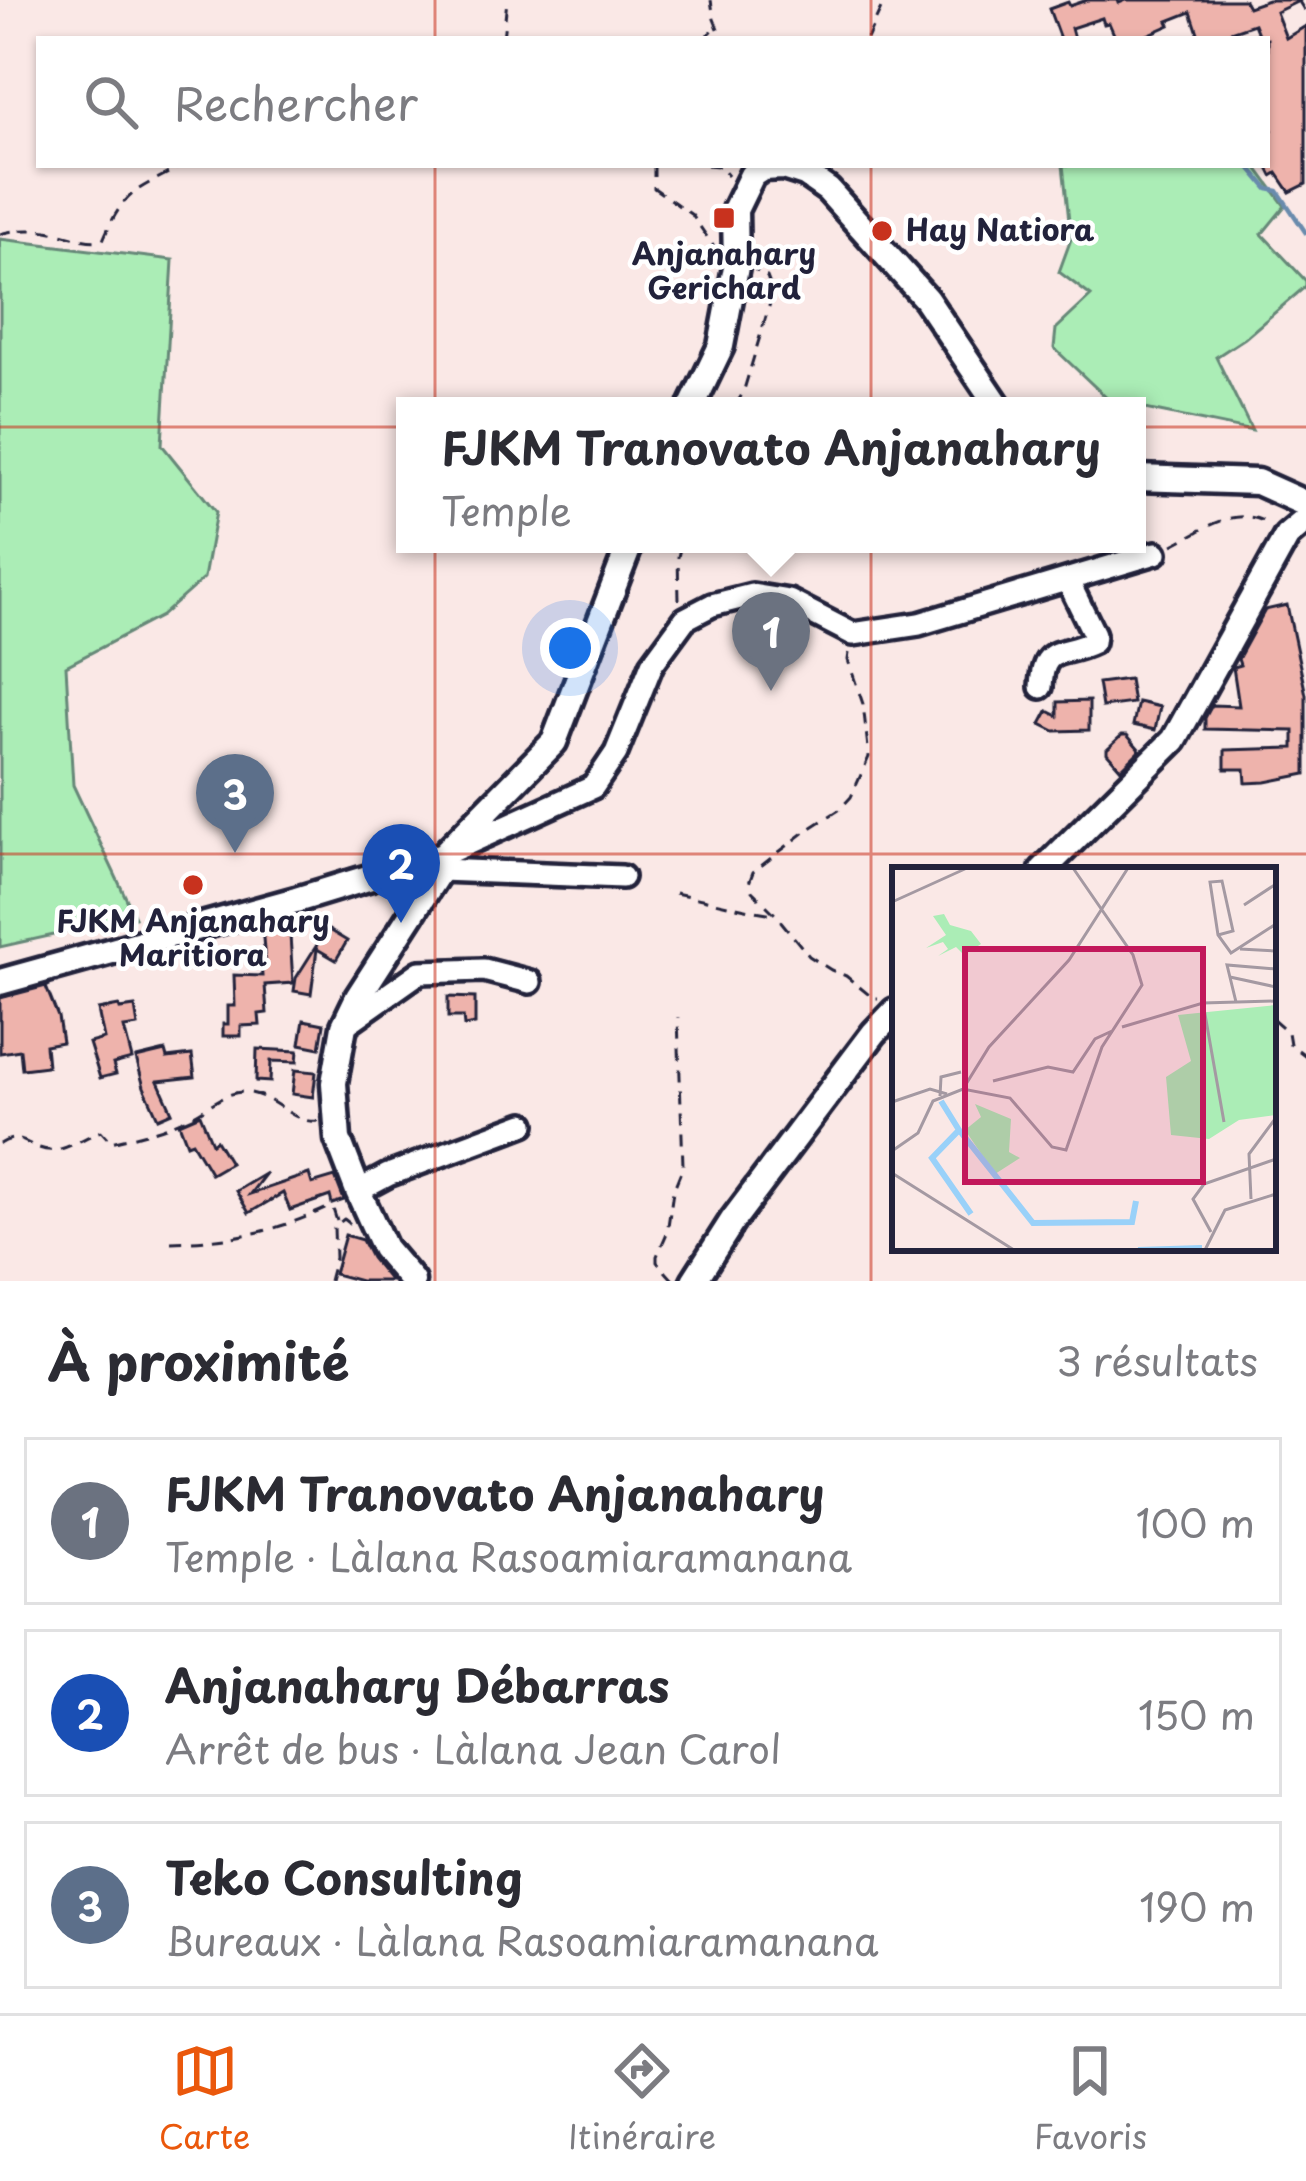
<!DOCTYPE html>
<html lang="fr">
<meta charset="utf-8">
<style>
:root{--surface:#fff;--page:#f2f2f3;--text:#2b2b33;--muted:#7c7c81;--line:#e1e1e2;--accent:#ea580c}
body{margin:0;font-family:"Playpen Sans",sans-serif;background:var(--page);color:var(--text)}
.you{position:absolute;left:570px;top:648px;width:42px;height:42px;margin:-30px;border:9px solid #fff;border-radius:50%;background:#1a73e8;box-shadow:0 0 0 18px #1a73e833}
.badge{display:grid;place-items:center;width:78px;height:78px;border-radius:50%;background:var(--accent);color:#fff;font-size:39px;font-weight:700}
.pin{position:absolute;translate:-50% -99px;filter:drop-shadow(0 3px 6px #0008)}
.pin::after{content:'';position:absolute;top:63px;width:42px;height:36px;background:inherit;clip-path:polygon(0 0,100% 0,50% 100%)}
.popup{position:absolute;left:396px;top:397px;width:750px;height:156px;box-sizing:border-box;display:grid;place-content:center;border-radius:0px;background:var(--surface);filter:drop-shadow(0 3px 9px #0005);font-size:39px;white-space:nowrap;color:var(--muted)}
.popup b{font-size:45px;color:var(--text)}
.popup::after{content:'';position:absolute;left:50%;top:100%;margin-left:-24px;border:24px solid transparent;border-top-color:var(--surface)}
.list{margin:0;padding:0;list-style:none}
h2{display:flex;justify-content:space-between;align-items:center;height:156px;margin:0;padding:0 48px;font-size:51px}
h2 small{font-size:39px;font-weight:400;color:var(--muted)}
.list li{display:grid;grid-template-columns:78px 1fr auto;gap:36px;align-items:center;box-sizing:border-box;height:168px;margin:0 24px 24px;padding:0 24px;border:3px solid var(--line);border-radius:0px}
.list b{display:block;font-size:45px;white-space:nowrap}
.list p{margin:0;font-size:39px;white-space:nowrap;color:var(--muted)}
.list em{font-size:39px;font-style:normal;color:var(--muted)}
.icon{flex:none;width:66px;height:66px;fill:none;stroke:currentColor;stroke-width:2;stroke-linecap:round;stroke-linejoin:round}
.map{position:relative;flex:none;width:1306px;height:1281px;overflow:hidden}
.search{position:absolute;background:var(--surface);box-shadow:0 3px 9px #0004;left:36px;right:36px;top:36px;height:132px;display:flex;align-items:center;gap:30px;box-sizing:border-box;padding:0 42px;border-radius:0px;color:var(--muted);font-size:45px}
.sheet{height:732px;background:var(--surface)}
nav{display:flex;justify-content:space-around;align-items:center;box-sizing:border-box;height:168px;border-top:3px solid var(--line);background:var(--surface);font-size:33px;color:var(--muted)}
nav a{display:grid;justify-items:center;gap:6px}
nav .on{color:var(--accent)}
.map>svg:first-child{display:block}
.green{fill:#abedb6;stroke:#668878;stroke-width:3}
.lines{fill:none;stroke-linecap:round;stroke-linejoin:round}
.stream{stroke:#698bad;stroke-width:4.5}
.building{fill:#eeb3ac;stroke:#22223b;stroke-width:3}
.minor-casing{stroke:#22223b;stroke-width:30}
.major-casing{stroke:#22223b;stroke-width:33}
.path{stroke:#22223b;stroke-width:3;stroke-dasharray:12 9;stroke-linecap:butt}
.minor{stroke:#fff;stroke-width:21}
.major{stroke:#fff;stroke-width:24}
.grid{fill:none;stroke:#c8321e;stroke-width:3;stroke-opacity:0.55}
.poi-dot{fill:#c8321e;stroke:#fff;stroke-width:4.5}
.labels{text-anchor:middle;stroke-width:9;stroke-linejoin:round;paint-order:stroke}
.poi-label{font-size:30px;font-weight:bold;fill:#22223b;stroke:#fff}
.inset-river{fill:none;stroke:#99d1f9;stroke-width:6}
.inset-road{fill:none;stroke:#a499a2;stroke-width:3}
.view{fill:#c2185b;fill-opacity:0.15;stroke:#c2185b;stroke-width:6}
.inset-edge{fill:none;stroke:#22223b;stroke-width:6}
</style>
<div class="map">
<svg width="1306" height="1281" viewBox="0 0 1306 1281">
<rect width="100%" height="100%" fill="#fae8e6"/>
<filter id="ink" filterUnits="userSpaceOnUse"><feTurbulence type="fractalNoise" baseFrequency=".00833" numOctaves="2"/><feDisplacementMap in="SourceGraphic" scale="24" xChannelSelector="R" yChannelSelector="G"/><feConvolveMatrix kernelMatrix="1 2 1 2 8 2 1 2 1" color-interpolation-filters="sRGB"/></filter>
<g filter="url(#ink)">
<!-- green -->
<g class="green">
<path d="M1063 165H1255L1285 206 1262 234 1306 281V286L1245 338 1216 357 1252 431 1111 402 1054 348 1056 329 1091 296 1059 272 1071 239Z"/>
<path d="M0 239 173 260 162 445 216 512 204 578 161 616 66 666 73 785 135 917 0 947Z"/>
</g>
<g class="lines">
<!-- stream -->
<path class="stream" d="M1248 165 1268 189 1278 191 1306 233"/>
</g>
<!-- building -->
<g class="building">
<path d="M1087 0H1118L1119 3 1126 0H1244L1248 7 1268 0H1301L1276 12 1286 38 1306 26V184L1290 192 1277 173 1272 176 1267 166V132L1272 130 1267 117V39H1260L1254 24 1210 39H1200L1191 12 1168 21 1170 25 1138 39H1116L1109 23 1104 24 1102 18 1071 28 1074 39H1060L1049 9 1068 2 1070 6Z"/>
<path d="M1287 605 1306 695V774L1266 782 1246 783 1245 769H1225V750L1294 748V731L1205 729V718L1212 705 1239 706 1233 667 1240 665 1238 659 1265 610Z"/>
<path d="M1129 679 1133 703 1102 707 1098 683Z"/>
<path d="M1089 701V730L1055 731 1041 724 1048 711 1058 716V702Z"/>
<path d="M1138 702 1160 707 1155 730 1133 725Z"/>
<path d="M1122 735H1127L1140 750 1121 769 1107 753V749Z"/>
<path d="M289 919 293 983 265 985 267 1013 259 1014 260 1025 241 1026V1036H223V1024H228V1006H235L234 975 262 976 261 962H265L262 926Z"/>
<path d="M327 929 347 941 336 960 317 949 311 994 294 991 296 978Z"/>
<path d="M50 985 46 987 58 1017 62 1042 45 1045 47 1066 22 1069 20 1050 0 1053V998Z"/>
<path d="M448 997 475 998V1024L464 1026 463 1017H448Z"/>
<path d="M119 1006 120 1009 135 1007 138 1026 124 1028 132 1059 113 1064 116 1074 100 1078 89 1043 104 1039 98 1010Z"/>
<path d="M304 1020 324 1024 320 1048 300 1044Z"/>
<path d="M257 1049 298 1051 297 1062 271 1061 270 1082 256 1081Z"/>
<path d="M165 1051 167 1058 192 1055 195 1077 158 1081 172 1112 158 1118 144 1087 136 1058Z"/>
<path d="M295 1070 316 1072 313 1097 292 1094Z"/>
<path d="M200 1114 212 1143 216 1140 230 1163 211 1174 192 1142 187 1144 179 1123Z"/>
<path d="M266 1173 250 1194 309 1174 312 1184 335 1177 344 1200 332 1204 330 1196 290 1210 283 1193 249 1213 236 1191Z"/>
<path d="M345 1235 362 1240 371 1258 390 1281H360L334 1274Z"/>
</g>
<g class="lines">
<!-- minor casing -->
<g class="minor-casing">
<g id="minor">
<path d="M1041 687C1043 643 1061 658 1093 642L1094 634 1068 581"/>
<path d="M449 852 593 787 616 753 652 664 685 619 712 605 752 595 789 601 853 634 919 624 1156 553"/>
<path d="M440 870 622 877"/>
<path d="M345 1025 420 972 484 970 530 982"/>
<path d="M358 1191 388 1175 524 1124"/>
</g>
</g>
<!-- major casing -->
<g class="major-casing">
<g id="major">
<path d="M692 406 721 346 736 267 735 210 752 175 763 168 783 167 805 174 828 190 926 299 998 406"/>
<path d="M1137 478 1257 482 1306 504"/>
<path d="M1043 870 1174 740 1287 536 1306 520"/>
<path d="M0 982 296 900 443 855 554 742 630 544"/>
<path d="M412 1281 384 1248 358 1191 338 1139 334 1083 344 1026 358 997 440 870 443 855"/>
<path d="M694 1281 733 1220 874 1033 895 1011"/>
</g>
</g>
<!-- path -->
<g class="path">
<path d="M1298 0 1306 13"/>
<path d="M503 39 507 0"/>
<path d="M704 39 713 30 719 31 714 19 711 0"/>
<path d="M867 39 885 0"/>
<path d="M654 165V188L692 215 716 250"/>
<path d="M707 165 720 166 728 176"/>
<path d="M0 234C16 229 35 229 52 232 70 235 84 243 103 240 125 188 137 191 183 165"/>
<path d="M735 406 743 393 773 293 767 277 755 270"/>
<path d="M1173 545C1204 530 1235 504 1269 524"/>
<path d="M679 600 678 557 681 544"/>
<path d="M849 653 848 660 863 704 869 757 851 797 839 810 809 829 753 872 749 883 752 891 775 914 809 956 831 970 846 976 873 998H878"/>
<path d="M675 893C708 900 740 909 773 914"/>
<path d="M1273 1019 1288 1032 1290 1044 1306 1056"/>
<path d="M0 1144C22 1129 31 1153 56 1150 70 1148 87 1136 101 1131L111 1142C137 1136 168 1128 192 1116 208 1108 223 1093 242 1092 273 1092 292 1125 318 1121"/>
<path d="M171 1242C231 1240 273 1233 327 1208L333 1209 337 1221"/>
<path d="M673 1280 657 1262V1256L667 1233 673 1191 683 1166 678 1017"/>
<path d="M329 1281 335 1258 334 1227 344 1219 353 1226"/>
</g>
<!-- minor -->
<use href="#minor" class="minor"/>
<!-- major -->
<use href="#major" class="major"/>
</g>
</g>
<!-- grid -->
<path class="grid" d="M435 0V39M871 0V39M435 165V1281M871 165V1281M0 427H1306M0 854H1306"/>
<!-- markers -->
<g class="poi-dot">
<rect x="712" y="206" width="24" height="24" rx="6"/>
<circle cx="882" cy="231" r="12"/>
<circle cx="193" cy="885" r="12"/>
</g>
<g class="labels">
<!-- poi labels -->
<g class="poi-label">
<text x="906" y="241" text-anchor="start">Hay Natiora</text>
<text x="724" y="265">Anjanahary<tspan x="724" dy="34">Gerichard</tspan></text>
<text x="193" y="932">FJKM Anjanahary<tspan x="193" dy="34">Maritiora</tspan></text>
</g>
</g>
<!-- overview -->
<g transform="translate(892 867)">
<rect width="384" height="384" fill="#fae8e6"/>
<path d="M52 47 58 58 79 64 89 77 72 88 64 80 46 89 56 82 51 75 34 81 54 68 41 49ZM384 138V248L347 253 317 272 279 268 274 210 299 194 286 148ZM83 237 119 252 117 285 128 291 103 307 73 263 89 250Z" fill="#abedb6"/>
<path class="inset-river" d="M49 234 67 263 40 291 79 347M67 263 141 356 240 355 244 334M246 383 310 381"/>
<path class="inset-road" d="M0 35 75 1M352 38 384 17M326 68 341 64 330 14 318 15 326 68 339 86 384 57M348 82 384 84M338 110 384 120M344 135 335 98 384 102M311 136 332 255M230 160 311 136 384 134M101 214 156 200 181 205 203 172 220 164M71 222 97 180 177 93 236 1M48 229 49 210 69 205M0 235 38 222 55 227M0 284 26 266 41 234 71 222 118 231 160 280 174 283 210 180 250 118 241 88 181 1M0 306 122 383M359 332 357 287 383 252M319 365 301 332 312 317 384 292M313 383 333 343 384 327"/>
<path class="view" d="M73 82H311V315H73Z"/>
<rect width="384" height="384" class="inset-edge"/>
</g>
</svg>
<div class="you"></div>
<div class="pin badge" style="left:771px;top:691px;background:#6b7280">1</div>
<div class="popup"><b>FJKM Tranovato Anjanahary</b>Temple</div>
<div class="pin badge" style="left:401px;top:923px;background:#1a4fb4">2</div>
<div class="pin badge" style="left:235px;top:853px;background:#5c6f8a">3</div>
<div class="search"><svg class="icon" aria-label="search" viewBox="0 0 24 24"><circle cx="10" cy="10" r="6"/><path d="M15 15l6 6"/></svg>Rechercher</div>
</div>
<section class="sheet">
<h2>À proximité<small>3 résultats</small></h2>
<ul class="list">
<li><span class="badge" style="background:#6b7280">1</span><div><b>FJKM Tranovato Anjanahary</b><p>Temple · Làlana Rasoamiaramanana</p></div><em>100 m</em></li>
<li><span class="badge" style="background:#1a4fb4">2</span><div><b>Anjanahary Débarras</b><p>Arrêt de bus · Làlana Jean Carol</p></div><em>150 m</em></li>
<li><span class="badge" style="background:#5c6f8a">3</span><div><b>Teko Consulting</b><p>Bureaux · Làlana Rasoamiaramanana</p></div><em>190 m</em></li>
</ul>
</section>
<nav>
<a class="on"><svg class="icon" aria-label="map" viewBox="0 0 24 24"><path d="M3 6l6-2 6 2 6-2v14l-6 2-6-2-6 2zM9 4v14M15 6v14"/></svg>Carte</a>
<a><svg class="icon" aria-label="directions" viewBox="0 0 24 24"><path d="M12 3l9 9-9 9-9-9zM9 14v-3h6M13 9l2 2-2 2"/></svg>Itinéraire</a>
<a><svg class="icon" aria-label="saved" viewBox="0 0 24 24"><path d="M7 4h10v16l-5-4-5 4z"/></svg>Favoris</a>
</nav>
